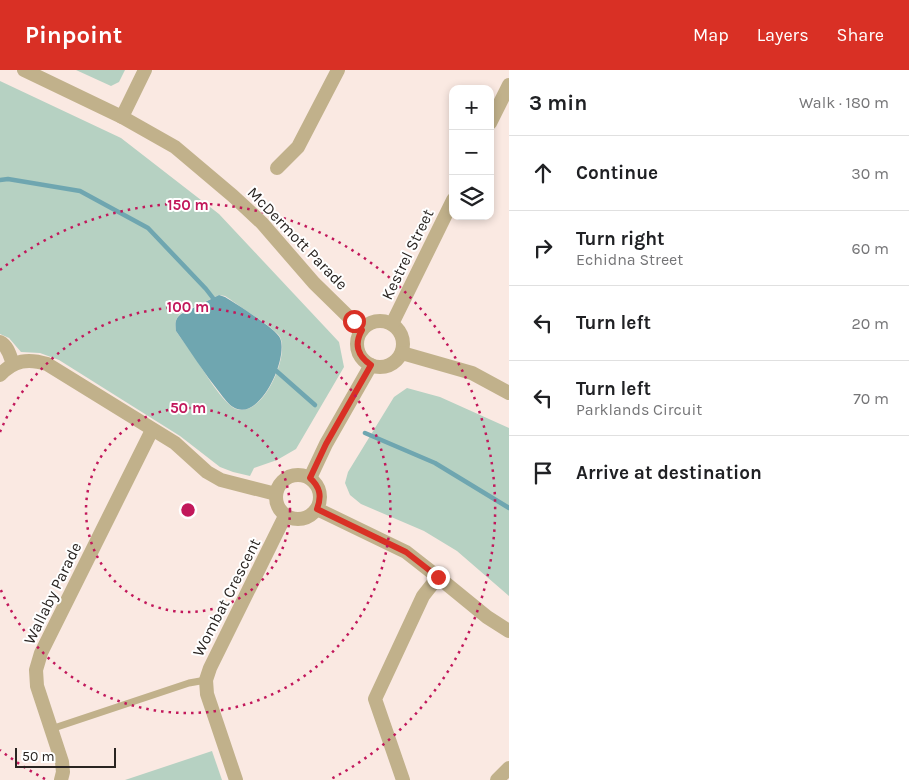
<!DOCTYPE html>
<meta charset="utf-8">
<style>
:root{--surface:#fff;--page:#f2f2f2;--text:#202124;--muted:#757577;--line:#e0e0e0;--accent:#d93025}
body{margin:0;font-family:Karla,sans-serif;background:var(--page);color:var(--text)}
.controls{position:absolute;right:15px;top:15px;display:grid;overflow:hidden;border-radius:10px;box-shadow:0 2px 8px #0003}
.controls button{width:45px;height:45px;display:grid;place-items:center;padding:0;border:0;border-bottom:1px solid var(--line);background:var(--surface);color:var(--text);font:25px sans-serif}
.scale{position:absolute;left:15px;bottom:12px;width:101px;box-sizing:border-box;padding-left:5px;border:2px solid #292421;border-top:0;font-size:14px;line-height:18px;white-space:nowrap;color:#292421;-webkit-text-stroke:4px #fff;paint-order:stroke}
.stop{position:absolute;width:15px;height:15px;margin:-11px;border:4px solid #d93025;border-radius:50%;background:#fff}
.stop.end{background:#d93025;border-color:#fff;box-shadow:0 1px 5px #0008}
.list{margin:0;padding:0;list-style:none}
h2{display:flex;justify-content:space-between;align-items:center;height:65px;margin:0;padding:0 20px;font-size:21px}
h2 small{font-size:16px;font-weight:400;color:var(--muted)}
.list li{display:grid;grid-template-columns:32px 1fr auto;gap:15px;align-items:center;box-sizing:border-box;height:75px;padding:0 20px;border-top:1px solid var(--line)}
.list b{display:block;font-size:19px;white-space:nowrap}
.list p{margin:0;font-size:16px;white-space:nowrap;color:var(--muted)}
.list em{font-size:16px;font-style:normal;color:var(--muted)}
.icon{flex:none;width:28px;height:28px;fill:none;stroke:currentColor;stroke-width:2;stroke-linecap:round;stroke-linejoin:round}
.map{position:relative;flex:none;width:509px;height:710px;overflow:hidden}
header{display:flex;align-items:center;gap:30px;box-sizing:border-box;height:70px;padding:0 25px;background:var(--accent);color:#fff}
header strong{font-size:24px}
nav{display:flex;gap:28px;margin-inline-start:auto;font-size:18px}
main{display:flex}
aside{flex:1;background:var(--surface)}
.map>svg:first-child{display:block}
.green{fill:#b6d1c2;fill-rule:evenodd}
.water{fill:#6fa6b0}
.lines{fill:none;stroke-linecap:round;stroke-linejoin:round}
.stream{stroke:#6fa6b0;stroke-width:4.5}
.lane{stroke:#c1b18b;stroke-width:7}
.street{stroke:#c1b18b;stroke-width:14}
.route{stroke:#d93025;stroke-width:6}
.ring{fill:none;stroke:#c2185b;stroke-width:2.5;stroke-dasharray:2.5 5}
.labels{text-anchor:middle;stroke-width:4;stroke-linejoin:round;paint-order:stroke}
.street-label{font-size:16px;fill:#292421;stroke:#fff}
.centre{fill:#c2185b;stroke:#fff;stroke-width:2.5}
.ring-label{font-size:15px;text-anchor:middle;font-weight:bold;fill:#c2185b;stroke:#fff;stroke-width:4;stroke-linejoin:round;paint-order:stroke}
</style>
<header>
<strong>Pinpoint</strong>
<nav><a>Map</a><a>Layers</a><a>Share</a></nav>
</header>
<main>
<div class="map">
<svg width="509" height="710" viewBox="0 0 509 710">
<rect width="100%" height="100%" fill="#fae9e2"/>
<!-- green -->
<g class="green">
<path d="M76 0H125L119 12 111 16Z"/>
<path d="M0 11 121 68 219 144 339 272 344 297 296 379 277 390 254 398 250 406 233 402 220 397 180 366 59 290 40 283 21 282 9 268 0 264ZM219 225 225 226 231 230C240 237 276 259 280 267 290 286 262 349 236 339 223 334 202 298 194 286 188 277 181 269 176 261 175 253 175 249 181 243Z"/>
<path d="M407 318 440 327 509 358V526L457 481 424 461 361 434 350 425 345 413 348 402 394 327Z"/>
<path d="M212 681 222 710H125Z"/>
</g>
<!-- water -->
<path class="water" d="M219 225 225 227C235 233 276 259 280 268 289 288 259 354 233 337 228 334 224 328 220 323 204 303 190 281 176 261 175 253 175 249 181 244Z"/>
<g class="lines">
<!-- stream -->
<g class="stream">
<path d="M0 110 8 109 80 121 148 158 206 219 216 232"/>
<path d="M273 298 315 335"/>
<path d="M365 363 435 393 509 438"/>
</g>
<!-- lane -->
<path class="lane" d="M51 659 189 613 206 610"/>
<!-- street -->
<g class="street">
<path d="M24 0 122 47 175 77 233 126 262 153 314 213 362 260"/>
<path d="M122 47 145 0"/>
<path d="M490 53 509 15"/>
<path d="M277 98 298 77 338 0"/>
<circle cx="380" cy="274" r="23"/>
<path d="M392 254 453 130"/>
<path d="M0 272C8 276 10 286 13 294"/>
<path d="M402 283 472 303 509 323"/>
<path d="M0 305C14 290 28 288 47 294L175 373 207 402 221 410 276 424"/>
<circle cx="298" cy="427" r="22"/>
<path d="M310 408 326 374 371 295"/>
<path d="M317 439 406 482 438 507 487 547 509 561"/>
<path d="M61 710 63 702 62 692 37 616 36 600 41 583 152 360"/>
<path d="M236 710 207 624 206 610 210 598 285 446"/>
<path d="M403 710 375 629 423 526 438 507"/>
<path d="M497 710 509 698"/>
</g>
</g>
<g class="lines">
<!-- route -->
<path class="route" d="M354 251 362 260C354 274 357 286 371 295L326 374 310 408C320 417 322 426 317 439L406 482 438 507"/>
</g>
<!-- distance rings -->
<g class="ring">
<circle cx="188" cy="440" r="102"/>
<path d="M0 362A203 203 0 1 1 0 518"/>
<path d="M45 709A305 305 0 0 1 0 680M0 200A305 305 0 1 1 331 709"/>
</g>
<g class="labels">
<!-- street labels -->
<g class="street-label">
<text transform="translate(298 168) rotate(46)" y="6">McDermott Parade</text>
<text transform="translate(407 184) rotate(-64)" y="6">Kestrel Street</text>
<text transform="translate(52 523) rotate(-64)" y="6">Wallaby Parade</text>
<text transform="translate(226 527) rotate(-63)" y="6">Wombat Crescent</text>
</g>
</g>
<circle cx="188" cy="440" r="8" class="centre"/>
<g class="ring-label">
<text x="188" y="140">150 m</text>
<text x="188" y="242">100 m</text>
<text x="188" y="343">50 m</text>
</g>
</svg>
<div class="controls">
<button>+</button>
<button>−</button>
<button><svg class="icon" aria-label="layers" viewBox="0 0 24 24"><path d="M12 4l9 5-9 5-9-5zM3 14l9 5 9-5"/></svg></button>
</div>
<div class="scale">50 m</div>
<div class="stop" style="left:354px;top:251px"></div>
<div class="stop end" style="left:438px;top:507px"></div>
</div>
<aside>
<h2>3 min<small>Walk · 180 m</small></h2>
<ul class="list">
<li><svg class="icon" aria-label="ahead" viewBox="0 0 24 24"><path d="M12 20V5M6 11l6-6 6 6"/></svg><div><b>Continue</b></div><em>30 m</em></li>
<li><svg class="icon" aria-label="right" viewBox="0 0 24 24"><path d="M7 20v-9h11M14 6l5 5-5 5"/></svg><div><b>Turn right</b><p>Echidna Street</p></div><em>60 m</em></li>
<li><svg class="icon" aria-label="left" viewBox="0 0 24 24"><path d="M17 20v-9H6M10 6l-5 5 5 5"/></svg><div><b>Turn left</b></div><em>20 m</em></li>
<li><svg class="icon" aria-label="left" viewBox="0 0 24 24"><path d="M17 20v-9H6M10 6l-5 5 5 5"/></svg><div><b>Turn left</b><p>Parklands Circuit</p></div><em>70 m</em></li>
<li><svg class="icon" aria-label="arrive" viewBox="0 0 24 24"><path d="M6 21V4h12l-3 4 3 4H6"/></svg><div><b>Arrive at destination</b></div></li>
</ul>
</aside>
</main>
